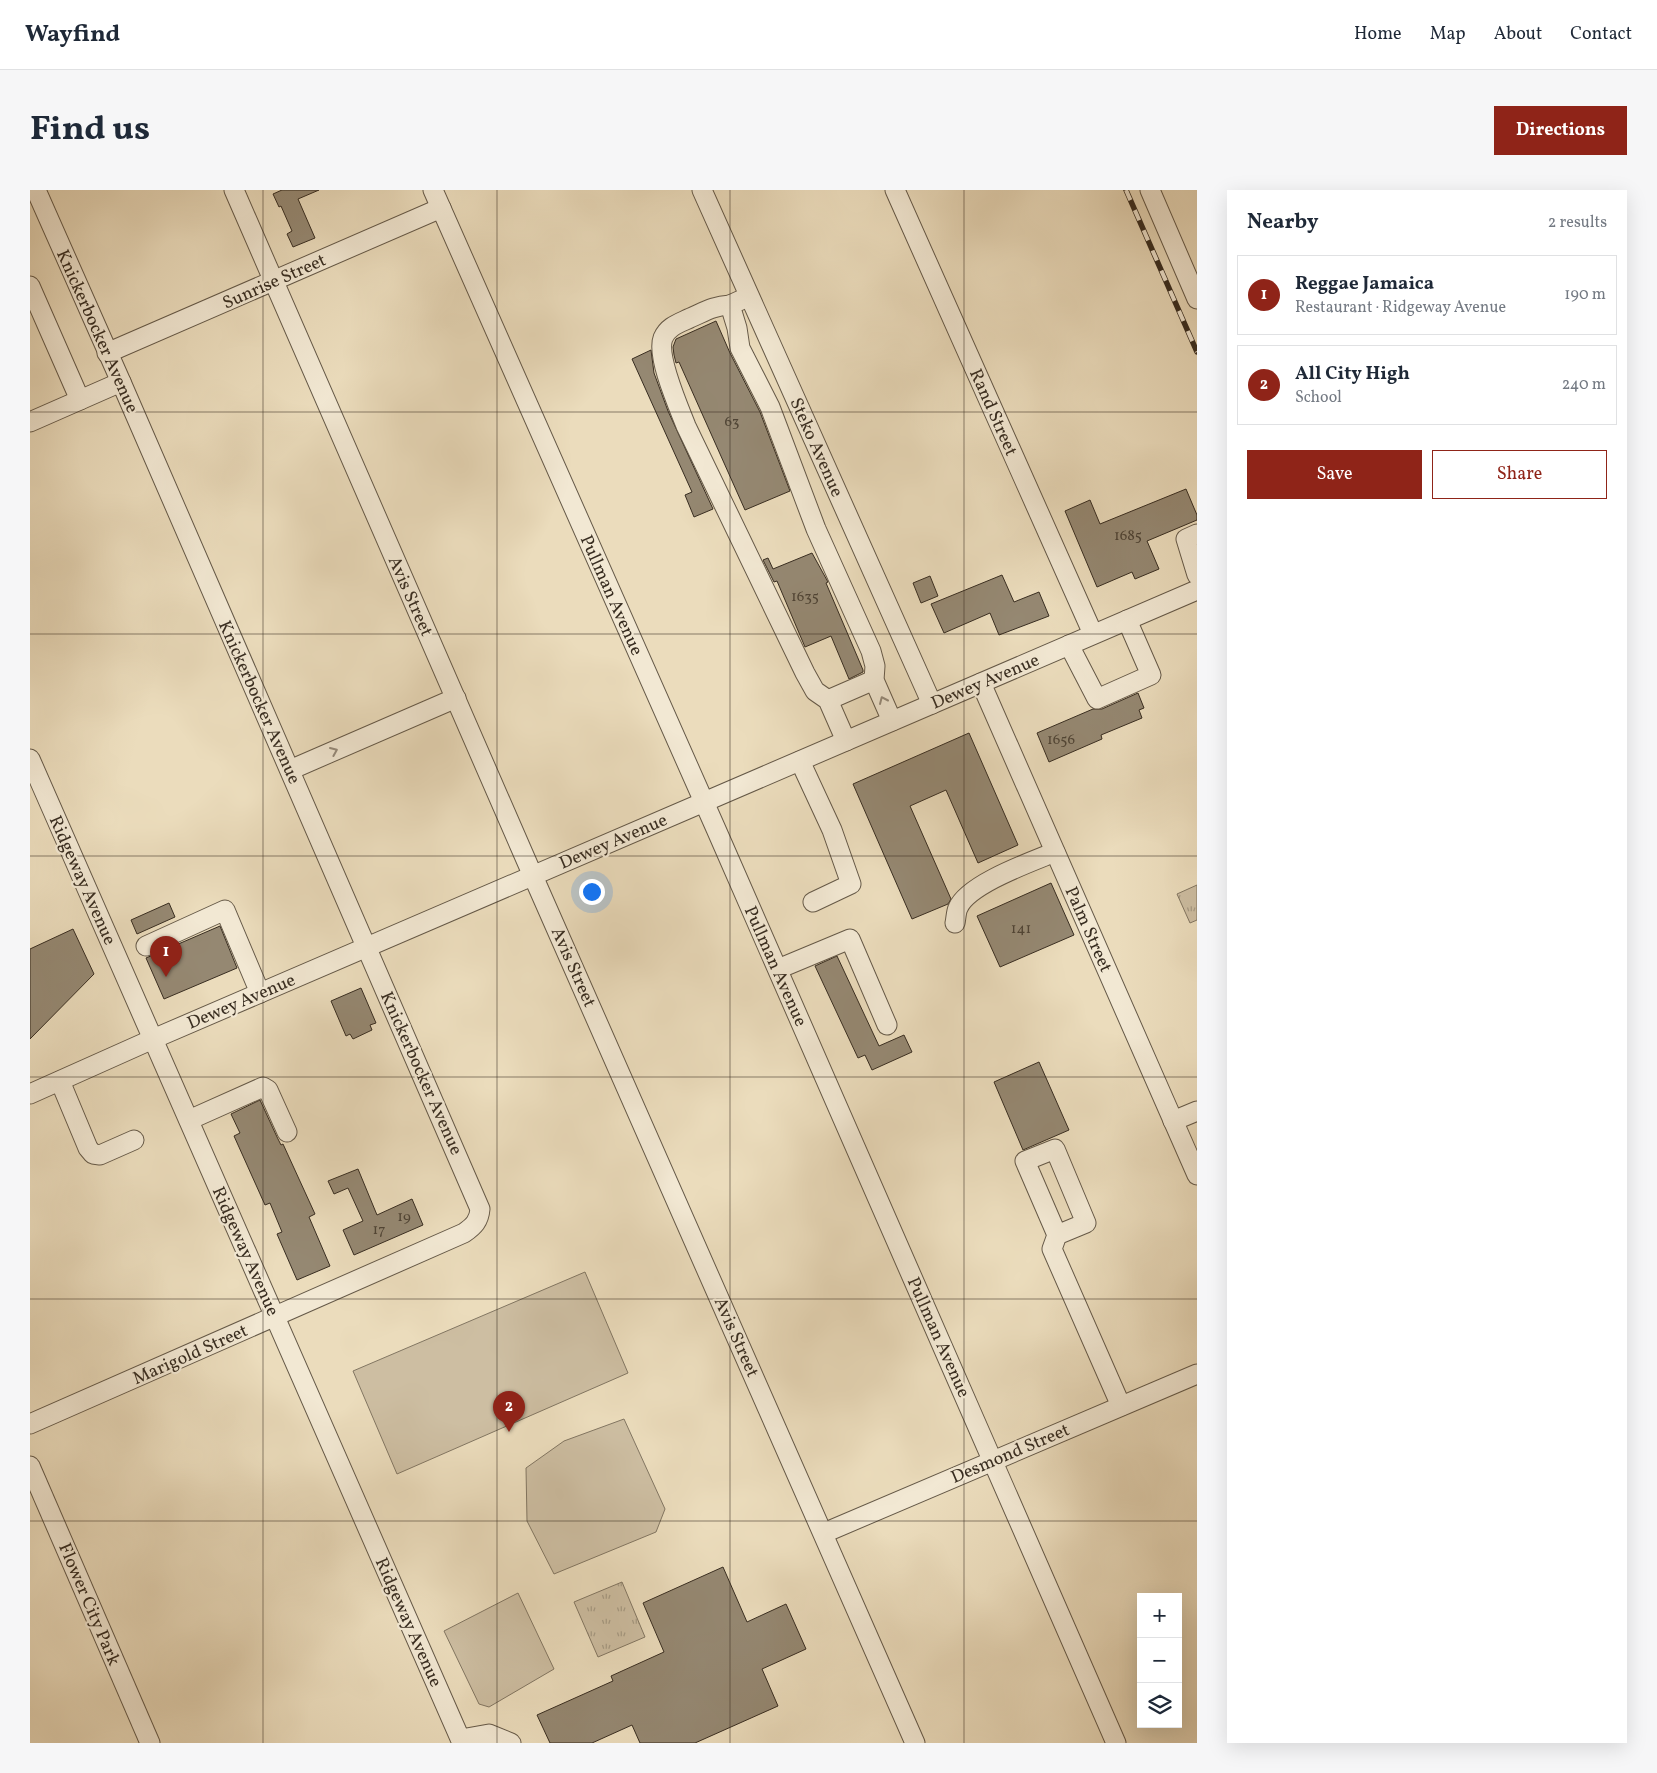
<!DOCTYPE html>
<meta charset="utf-8">
<style>
:root{--surface:#fff;--page:#f6f6f7;--text:#1f2937;--muted:#747a83;--line:#e0e1e3;--accent:#8f2418}
body{margin:0;font-family:Vollkorn,serif;background:var(--page);color:var(--text)}
.controls{position:absolute;right:15px;bottom:15px;display:grid;overflow:hidden;border-radius:0px;box-shadow:0 5px 20px #0002}
.controls button{width:45px;height:45px;display:grid;place-items:center;padding:0;border:0;border-bottom:1px solid var(--line);background:var(--surface);color:var(--text);font:25px sans-serif}
.you{position:absolute;left:561px;top:701px;width:18px;height:18px;margin:-12px;border:4px solid #fff;border-radius:50%;background:#1a73e8;box-shadow:0 0 0 8px #1a73e833}
.badge{display:grid;place-items:center;width:32px;height:32px;border-radius:50%;background:var(--accent);color:#fff;font-size:16px;font-weight:700}
.pin{position:absolute;translate:-50% -41px;filter:drop-shadow(0 1px 2px #0008)}
.pin::after{content:'';position:absolute;top:26px;width:18px;height:15px;background:inherit;clip-path:polygon(0 0,100% 0,50% 100%)}
.list{margin:0;padding:0;list-style:none}
h2{display:flex;justify-content:space-between;align-items:center;height:65px;margin:0;padding:0 20px;font-size:21px}
h2 small{font-size:16px;font-weight:400;color:var(--muted)}
.list li{display:grid;grid-template-columns:32px 1fr auto;gap:15px;align-items:center;box-sizing:border-box;height:80px;margin:0 10px 10px;padding:0 10px;border:1px solid var(--line);border-radius:0px}
.list b{display:block;font-size:19px;white-space:nowrap}
.list p{margin:0;font-size:16px;white-space:nowrap;color:var(--muted)}
.list em{font-size:16px;font-style:normal;color:var(--muted)}
.actions{display:flex;gap:10px;padding:15px 20px}
.actions a{flex:1;padding:11px 0;border:1px solid var(--accent);border-radius:0px;text-align:center;font-size:18px;color:var(--accent)}
.actions .main{background:var(--accent);color:#fff}
.icon{flex:none;width:28px;height:28px;fill:none;stroke:currentColor;stroke-width:2;stroke-linecap:round;stroke-linejoin:round}
.map{position:relative;flex:none;width:1167px;height:1553px;overflow:hidden;border-radius:0px}
header{display:flex;align-items:center;gap:30px;box-sizing:border-box;height:70px;padding:0 25px;background:var(--surface);border-bottom:1px solid var(--line)}
header strong{font-size:24px}
nav{display:flex;gap:28px;margin-inline-start:auto;font-size:18px}
.intro{display:flex;align-items:center;justify-content:space-between;box-sizing:border-box;height:120px;padding:0 30px}
h1{margin:0;font-size:35px}
.button{padding:12px 22px;border-radius:0px;background:var(--accent);color:#fff;font-size:18px;font-weight:700}
main{display:flex;gap:30px;padding:0 30px}
aside{flex:1;background:var(--surface);border-radius:0px;box-shadow:0 5px 20px #0002}
.map>svg:first-child{display:block}
.green{fill:#cdbea2;stroke:#827662}
.park{fill:url(#park-tufts);stroke:#827662}
.building{fill:#958872;stroke:#382d21}
.lines{fill:none;stroke-linecap:round;stroke-linejoin:round}
.minor-casing{stroke:#655948;stroke-width:21}
.minor{stroke:#f2e8d3;stroke-width:19}
.rail-casing{stroke:#382d21;stroke-width:5.5}
.rail{stroke:#f2e8d3;stroke-width:4;stroke-dasharray:11;stroke-linecap:butt}
.oneway{stroke:#958a7a}
.grid{fill:none;stroke:#382d21;stroke-width:1;stroke-opacity:0.55}
.labels{text-anchor:middle;stroke-width:4.5;stroke-linejoin:round;paint-order:stroke}
.number-label{font-size:15px;fill:#4f4435}
.street-label{font-size:18px;fill:#382d21;stroke:#f2e8d3}
</style>
<header>
<strong>Wayfind</strong>
<nav><a>Home</a><a>Map</a><a>About</a><a>Contact</a></nav>
</header>
<div class="intro"><h1>Find us</h1><a class="button">Directions</a></div>
<main>
<div class="map">
<svg width="1167" height="1553" viewBox="0 0 1167 1553">
<defs>
<pattern id="park-tufts" width="24" height="20" patternUnits="userSpaceOnUse" patternTransform="scale(1.25)"><rect width="24" height="20" fill="#cdbea2"/><path d="M3 7l-1-3M5 7V3M7 7l1-3M15 17l-1-3M17 17v-4M19 17l1-3" fill="none" stroke="#a79b84"/></pattern>
</defs>
<rect width="100%" height="100%" fill="#ebdcbc"/>
<filter id="stains"><feTurbulence type="fractalNoise" baseFrequency=".004" numOctaves="4"/><feColorMatrix values="0 0 0 0 .2 0 0 0 0 .09 0 0 0 0 .02 0 0 0 .5 -.17"/></filter>
<radialGradient id="worn" r=".72"><stop offset=".6" stop-color="#630" stop-opacity="0"/><stop offset="1" stop-color="#630" stop-opacity=".3"/></radialGradient>
<!-- green -->
<g class="green">
<path d="M555 1082 598 1183 367 1284 323 1181Z"/>
<path d="M594 1229 635 1319 626 1342 524 1384 497 1331 496 1278 534 1251Z"/>
<path d="M488 1403 524 1479 459 1517 449 1514 414 1441Z"/>
</g>
<!-- park -->
<g class="park">
<path d="M1167 695V730L1160 733 1147 704Z"/>
<path d="M592 1392 615 1447 568 1467 544 1412Z"/>
</g>
<!-- building -->
<g class="building">
<path d="M252 0H289L268 9 285 48 263 57 257 44 262 41 251 16 249 17 243 4Z"/>
<path d="M686 131 700 163 730 222 760 301 715 320 649 172 646 173 644 165 643 157 646 149Z"/>
<path d="M621 160 624 183 638 221 683 319 664 327 655 305 662 302 602 169Z"/>
<path d="M1156 299 1167 325V330L1117 351 1129 379 1105 389 1102 382 1067 397 1035 321 1060 310 1070 334Z"/>
<path d="M782 363 798 392 796 393 833 480V482L819 489 801 446 775 457 747 391 744 392 733 370 738 368 743 379Z"/>
<path d="M972 385 984 412 1009 402 1019 426 969 445 960 423 914 443 901 414Z"/>
<path d="M900 386 908 406 891 413 883 393Z"/>
<path d="M1108 503 1114 518 1109 520 1112 528 1071 545 1072 549 1019 572 1007 543 1063 519H1072Z"/>
<path d="M939 543 988 655 948 673 916 600 880 616 921 709 918 714 882 729 823 594Z"/>
<path d="M1021 693 1044 745 970 777 947 726Z"/>
<path d="M139 713 145 727 107 744 101 730Z"/>
<path d="M190 736 207 778 134 809 116 768Z"/>
<path d="M43 739 64 784 0 849V759Z"/>
<path d="M807 766 849 856 874 845 882 862 842 880 835 865 828 868 785 776Z"/>
<path d="M331 798 346 833 340 835 342 840 323 849 320 844 316 846 301 811Z"/>
<path d="M1009 872 1039 940 993 960 964 892Z"/>
<path d="M230 910 247 947 251 955 253 954 285 1024 279 1027 300 1076 267 1090 247 1044 252 1042 240 1013 235 1015 204 946 210 943 201 924Z"/>
<path d="M328 979 347 1025 382 1009 393 1035 324 1065 313 1040 333 1031 318 998 304 1004 298 991Z"/>
<path d="M693 1377 717 1432 756 1414 776 1459 732 1479 748 1516 665 1553H610L602 1535 562 1553H520L507 1525 583 1491 581 1486 634 1462 613 1413Z"/>
</g>
<g class="lines">
<!-- minor casing -->
<g class="minor-casing">
<g id="minor">
<path d="M204 0 503 686 885 1553"/>
<path d="M403 0 686 639 1086 1553"/>
<path d="M672 0 902 514"/>
<path d="M865 0 1063 444"/>
<path d="M1120 0 1167 109"/>
<path d="M0 96 50 210"/>
<path d="M711 110 700 115 707 138 710 158 740 217 786 339 841 461 845 476 844 490 862 531"/>
<path d="M700 115C683 116 676 121 660 128 650 133 638 136 633 148 626 166 649 218 656 236L775 483 785 501 798 510 816 551"/>
<path d="M77 163 411 18"/>
<path d="M0 232 91 192"/>
<path d="M1167 344 1156 349 1167 385"/>
<path d="M1039 455 1067 509 1121 485 1097 430"/>
<path d="M951 493 1167 985"/>
<path d="M798 510 844 490"/>
<path d="M0 569 432 1553"/>
<path d="M770 571 802 640 821 694 783 712"/>
<path d="M260 580 426 508"/>
<path d="M925 733C926 729 926 722 928 718 938 694 1001 672 1025 662"/>
<path d="M116 756 195 720 230 803"/>
<path d="M748 779 820 749 857 835"/>
<path d="M30 891 58 958 63 964 70 965 104 950"/>
<path d="M0 904 123 849 1167 400"/>
<path d="M159 930 233 897 238 900 257 942"/>
<path d="M1143 931 1167 921"/>
<path d="M1027 1045 1056 1033 1025 959 995 971 1027 1045 1022 1059 1091 1216"/>
<path d="M0 1234 434 1043C444 1036 449 1031 450 1019L91 192 6 0"/>
<path d="M0 1276 120 1553"/>
<path d="M794 1343 1167 1184"/>
<path d="M431 1549 459 1544 481 1553"/>
</g>
</g>
<!-- minor -->
<use href="#minor" class="minor"/>
<!-- rail casing -->
<g class="rail-casing">
<path id="rail" d="M1096 0 1167 162"/>
</g>
<!-- rail -->
<use href="#rail" class="rail"/>
</g>
<!-- one-way arrows -->
<defs><path id="oneway-chevron" d="M-2-3.5L2.5 0L-2 3.5" fill="none" stroke-width="1.6" stroke-linecap="round" stroke-linejoin="round" transform="scale(1.25)"/></defs>
<g class="oneway">
<use href="#oneway-chevron" transform="translate(853 510) rotate(-114)"/>
<use href="#oneway-chevron" transform="translate(304 561) rotate(-23)"/>
</g>
<!-- grid -->
<path class="grid" d="M233 0V1553M467 0V1553M700 0V1553M934 0V1553M0 222H1167M0 444H1167M0 666H1167M0 887H1167M0 1109H1167M0 1331H1167"/>
<g class="labels">
<!-- number labels -->
<g class="number-label">
<text x="702" y="236">63</text>
<text x="1098" y="350">1685</text>
<text x="775" y="411">1635</text>
<text x="1031" y="554">1656</text>
<text x="991" y="743">141</text>
<text x="374" y="1031">19</text>
<text x="349" y="1044">17</text>
</g>
<!-- street labels -->
<g class="street-label">
<text transform="translate(244 91) rotate(-24)" y="6">Sunrise Street</text>
<text transform="translate(68 141) rotate(66)" y="6">Knickerbocker Avenue</text>
<text transform="translate(964 222) rotate(66)" y="6">Rand Street</text>
<text transform="translate(787 257) rotate(66)" y="6">Steko Avenue</text>
<text transform="translate(582 405) rotate(66)" y="6">Pullman Avenue</text>
<text transform="translate(381 406) rotate(66)" y="6">Avis Street</text>
<text transform="translate(955 491) rotate(-23)" y="6">Dewey Avenue</text>
<text transform="translate(230 512) rotate(66)" y="6">Knickerbocker Avenue</text>
<text transform="translate(583 651) rotate(-23)" y="6">Dewey Avenue</text>
<text transform="translate(53 690) rotate(66)" y="6">Ridgeway Avenue</text>
<text transform="translate(1059 739) rotate(66)" y="6">Palm Street</text>
<text transform="translate(746 776) rotate(66)" y="6">Pullman Avenue</text>
<text transform="translate(544 777) rotate(66)" y="6">Avis Street</text>
<text transform="translate(211 811) rotate(-23)" y="6">Dewey Avenue</text>
<text transform="translate(392 883) rotate(66)" y="6">Knickerbocker Avenue</text>
<text transform="translate(216 1061) rotate(66)" y="6">Ridgeway Avenue</text>
<text transform="translate(707 1147) rotate(66)" y="6">Avis Street</text>
<text transform="translate(909 1147) rotate(66)" y="6">Pullman Avenue</text>
<text transform="translate(160 1164) rotate(-24)" y="6">Marigold Street</text>
<text transform="translate(980 1263) rotate(-23)" y="6">Desmond Street</text>
<text transform="translate(60 1414) rotate(67)" y="6">Flower City Park</text>
<text transform="translate(379 1432) rotate(66)" y="6">Ridgeway Avenue</text>
</g>
</g>
<rect width="100%" height="100%" filter="url(#stains)"/>
<rect width="100%" height="100%" fill="url(#worn)"/>
</svg>
<div class="controls">
<button>+</button>
<button>−</button>
<button><svg class="icon" aria-label="layers" viewBox="0 0 24 24"><path d="M12 4l9 5-9 5-9-5zM3 14l9 5 9-5"/></svg></button>
</div>
<div class="you"></div>
<div class="pin badge" style="left:136px;top:787px">1</div>
<div class="pin badge" style="left:479px;top:1242px">2</div>
</div>
<aside>
<h2>Nearby<small>2 results</small></h2>
<ul class="list">
<li><span class="badge">1</span><div><b>Reggae Jamaica</b><p>Restaurant · Ridgeway Avenue</p></div><em>190 m</em></li>
<li><span class="badge">2</span><div><b>All City High</b><p>School</p></div><em>240 m</em></li>
</ul>
<div class="actions"><a class="main">Save</a><a>Share</a></div>
</aside>
</main>
